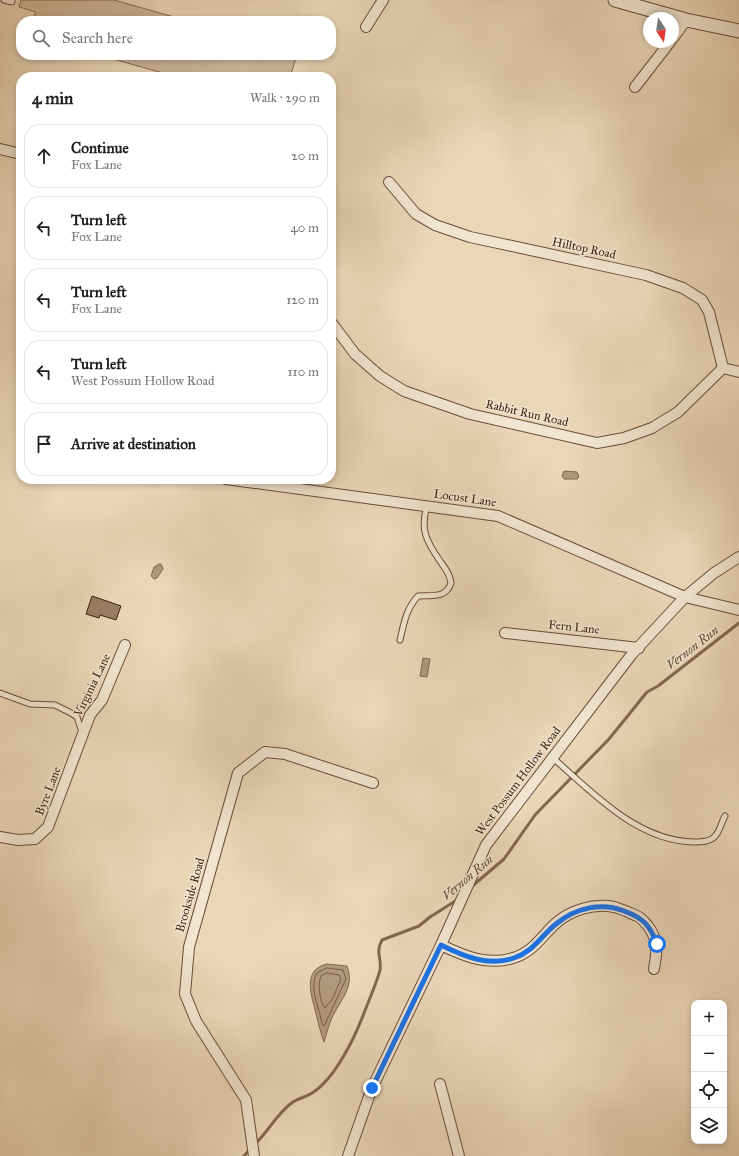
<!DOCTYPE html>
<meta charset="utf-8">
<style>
:root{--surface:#fff;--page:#f2f2f2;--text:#202124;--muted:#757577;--line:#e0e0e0}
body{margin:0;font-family:"IM FELL Great Primer",serif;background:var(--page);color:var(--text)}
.controls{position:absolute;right:12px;bottom:12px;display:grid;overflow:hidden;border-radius:8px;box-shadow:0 2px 6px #0003}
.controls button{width:36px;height:36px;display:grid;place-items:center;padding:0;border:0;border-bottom:1px solid var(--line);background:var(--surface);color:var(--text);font:20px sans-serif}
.compass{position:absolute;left:643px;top:12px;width:36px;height:36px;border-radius:50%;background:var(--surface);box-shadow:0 2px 6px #0003;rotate:167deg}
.stop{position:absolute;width:12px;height:12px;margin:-9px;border:3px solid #1a73e8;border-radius:50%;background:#fff}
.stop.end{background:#1a73e8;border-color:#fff;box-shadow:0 1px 4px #0008}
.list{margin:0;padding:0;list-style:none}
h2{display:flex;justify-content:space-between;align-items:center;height:52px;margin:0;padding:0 16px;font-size:17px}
h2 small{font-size:13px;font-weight:400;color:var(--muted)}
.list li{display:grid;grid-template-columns:26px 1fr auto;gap:12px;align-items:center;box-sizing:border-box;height:64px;margin:0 8px 8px;padding:0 8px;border:1px solid var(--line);border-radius:16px}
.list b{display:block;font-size:15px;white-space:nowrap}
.list p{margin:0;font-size:13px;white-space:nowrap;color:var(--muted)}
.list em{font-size:13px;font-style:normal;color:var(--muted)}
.icon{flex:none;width:22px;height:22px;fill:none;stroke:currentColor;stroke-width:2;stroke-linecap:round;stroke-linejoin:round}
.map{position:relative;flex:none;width:739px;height:1156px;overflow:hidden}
.search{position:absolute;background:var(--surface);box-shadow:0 2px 6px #0003;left:16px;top:16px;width:320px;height:44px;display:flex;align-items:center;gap:10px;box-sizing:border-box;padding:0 14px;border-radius:16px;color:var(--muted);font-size:15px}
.panel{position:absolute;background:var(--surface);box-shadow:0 2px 6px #0003;left:16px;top:72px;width:320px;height:412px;border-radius:16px}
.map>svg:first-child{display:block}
.green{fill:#cdb89b;stroke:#866b54}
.water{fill:#b0987e;stroke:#826750}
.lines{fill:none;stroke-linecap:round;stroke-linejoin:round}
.shore{stroke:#775b45;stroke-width:1}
.stream{stroke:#826750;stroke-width:3}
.building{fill:#977e65;stroke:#3e1e0c}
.service-casing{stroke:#694c37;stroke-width:7}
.minor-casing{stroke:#694c37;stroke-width:12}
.tertiary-casing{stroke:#694c37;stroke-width:15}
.service{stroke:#f1e5d1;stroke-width:5}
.minor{stroke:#f1e5d1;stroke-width:10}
.tertiary{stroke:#f1e5d1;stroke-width:13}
.route{stroke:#1a73e8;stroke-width:5}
.labels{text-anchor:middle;stroke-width:3;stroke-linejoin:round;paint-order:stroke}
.street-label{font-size:12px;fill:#3e1e0c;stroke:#f1e5d1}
.water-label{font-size:13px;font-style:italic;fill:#664934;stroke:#f1e5d1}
</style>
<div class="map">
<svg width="739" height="1156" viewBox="0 0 739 1156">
<rect width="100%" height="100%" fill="#ead7b8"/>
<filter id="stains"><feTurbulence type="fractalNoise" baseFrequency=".005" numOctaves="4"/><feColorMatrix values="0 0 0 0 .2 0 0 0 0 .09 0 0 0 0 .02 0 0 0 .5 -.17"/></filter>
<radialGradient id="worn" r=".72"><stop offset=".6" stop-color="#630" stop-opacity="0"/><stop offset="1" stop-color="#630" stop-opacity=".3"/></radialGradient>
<!-- green -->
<g class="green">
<path d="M21 0H114L188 21H32L36 12 19 7Z"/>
<path d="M99 55H297L290 77H177Z"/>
</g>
<!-- water -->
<g class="water">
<path d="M564 471 577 472 579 477 577 479H564L562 476Z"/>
<path d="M159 564H161L163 569 157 578 154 579 151 576 154 567Z"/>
<path d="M423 658 430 659 427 677 420 676Z"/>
<path d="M327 964 347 966C354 986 344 995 335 1012 330 1020 327 1032 324 1042 320 1032 319 1024 316 1014 312 996 301 970 327 964Z"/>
</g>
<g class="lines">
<!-- shore -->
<g class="shore">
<path d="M327 968 343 970 346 979 324 1026 322 1024C320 1009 308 987 317 973Z"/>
<path d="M327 973 339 975 341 979 333 998 325 1008C320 1002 317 984 321 976Z"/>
</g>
<!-- stream -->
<g class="stream">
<path d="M470 888 504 859 535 815 609 739 647 692 658 686 739 623"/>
<path d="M255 1144C269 1131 277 1113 293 1102 299 1098 306 1097 312 1093 335 1079 355 1037 364 1013 368 1003 378 979 380 970 382 958 375 953 382 940L419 926 430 917 457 900"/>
<path d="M244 1156 251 1148"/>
</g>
</g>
<!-- building -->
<path class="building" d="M92 596 121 606 116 620 100 615 99 618 86 614Z"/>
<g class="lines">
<!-- service casing -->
<g class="service-casing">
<g id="service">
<path d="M4 0 12 2V0"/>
<path d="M400 640C404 623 406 609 418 596 431 595 446 599 451 583 450 574 445 568 440 561 426 541 420 529 427 506"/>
<path d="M0 693 30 704 55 705 71 713 77 717 82 732"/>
<path d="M553 758C593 793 637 841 694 842 701 842 711 842 716 835 720 830 722 821 725 816"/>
</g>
</g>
<!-- minor casing -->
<g class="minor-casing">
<g id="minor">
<path d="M366 27 383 0"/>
<path d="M673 38 686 20"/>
<path d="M635 87 670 42"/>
<path d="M0 149 21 154"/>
<path d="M389 182 416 214 435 225 470 237 646 275 683 288 702 300 709 312 723 368"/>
<path d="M331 322 355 354 380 376 404 391 470 414 597 443 624 438 652 428 678 412 723 368"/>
<path d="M723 368 739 372"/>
<path d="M226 479 498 516 685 597 739 610"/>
<path d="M505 633 639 648"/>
<path d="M0 837 18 840 35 839 48 827 90 715 102 700 125 645"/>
<path d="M441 945C464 956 487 966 513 958 532 953 541 937 555 924 570 910 594 903 614 907 622 909 630 913 637 916 642 918 644 922 648 926 659 941 657 952 654 969"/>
<path d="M440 1084 459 1156"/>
<path d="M254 1156 246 1100 196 1021 185 994 189 947 238 773 265 752 285 754 373 783"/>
<path d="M348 1156 372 1088 441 945 486 845 632 654 685 597 714 573 739 557"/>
</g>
</g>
<!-- tertiary casing -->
<g class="tertiary-casing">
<path id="tertiary" d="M615 0 686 20 739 31"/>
</g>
<!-- service -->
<use href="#service" class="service"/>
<!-- minor -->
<use href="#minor" class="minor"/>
<!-- tertiary -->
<use href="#tertiary" class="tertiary"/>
</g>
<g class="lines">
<!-- route -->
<path class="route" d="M372 1088 441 945C463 956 488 967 514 958 534 951 541 936 556 924 575 908 601 902 624 911 643 918 650 925 657 944"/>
</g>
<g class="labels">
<!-- street labels -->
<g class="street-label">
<text transform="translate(584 248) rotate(12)" y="4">Hilltop Road</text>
<text transform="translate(527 413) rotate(13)" y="4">Rabbit Run Road</text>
<text transform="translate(465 498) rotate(8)" y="4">Locust Lane</text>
<text transform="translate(574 627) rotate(6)" y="4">Fern Lane</text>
<text transform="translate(92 685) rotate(-64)" y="4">Virginia Lane</text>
<text transform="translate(518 781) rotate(-53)" y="4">West Possum Hollow Road</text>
<text transform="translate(48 791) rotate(-69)" y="4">Byre Lane</text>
<text transform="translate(190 895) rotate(-74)" y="4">Brookside Road</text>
</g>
<!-- water labels -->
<g class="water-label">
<text transform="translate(692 647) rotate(-38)" y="5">Vernon Run</text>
<text transform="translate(467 877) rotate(-40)" y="5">Vernon Run</text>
</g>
</g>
<rect width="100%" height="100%" filter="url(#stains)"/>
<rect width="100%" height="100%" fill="url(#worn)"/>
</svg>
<div class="controls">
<button>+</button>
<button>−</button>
<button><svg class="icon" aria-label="locate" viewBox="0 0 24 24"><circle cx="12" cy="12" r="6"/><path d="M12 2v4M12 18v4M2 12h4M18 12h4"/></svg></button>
<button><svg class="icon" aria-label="layers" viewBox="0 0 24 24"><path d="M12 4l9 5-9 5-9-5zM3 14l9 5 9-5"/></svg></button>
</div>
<svg class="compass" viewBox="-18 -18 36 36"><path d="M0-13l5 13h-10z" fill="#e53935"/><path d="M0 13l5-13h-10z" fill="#757577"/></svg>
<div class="stop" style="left:657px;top:944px"></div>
<div class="stop end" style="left:372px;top:1088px"></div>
<div class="search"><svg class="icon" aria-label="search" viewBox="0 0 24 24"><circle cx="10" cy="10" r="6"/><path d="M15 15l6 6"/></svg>Search here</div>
<section class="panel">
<h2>4 min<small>Walk · 290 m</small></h2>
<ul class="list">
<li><svg class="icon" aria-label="ahead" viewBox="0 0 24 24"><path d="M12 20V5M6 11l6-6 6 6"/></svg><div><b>Continue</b><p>Fox Lane</p></div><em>20 m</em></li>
<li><svg class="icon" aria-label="left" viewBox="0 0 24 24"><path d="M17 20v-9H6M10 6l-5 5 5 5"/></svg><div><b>Turn left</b><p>Fox Lane</p></div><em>40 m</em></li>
<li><svg class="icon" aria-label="left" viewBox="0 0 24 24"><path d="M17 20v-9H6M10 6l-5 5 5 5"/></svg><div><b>Turn left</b><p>Fox Lane</p></div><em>120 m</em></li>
<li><svg class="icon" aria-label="left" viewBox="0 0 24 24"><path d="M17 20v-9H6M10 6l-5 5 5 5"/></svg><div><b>Turn left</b><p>West Possum Hollow Road</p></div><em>110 m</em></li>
<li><svg class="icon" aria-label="arrive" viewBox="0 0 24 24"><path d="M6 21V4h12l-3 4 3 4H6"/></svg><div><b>Arrive at destination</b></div></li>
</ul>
</section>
</div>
